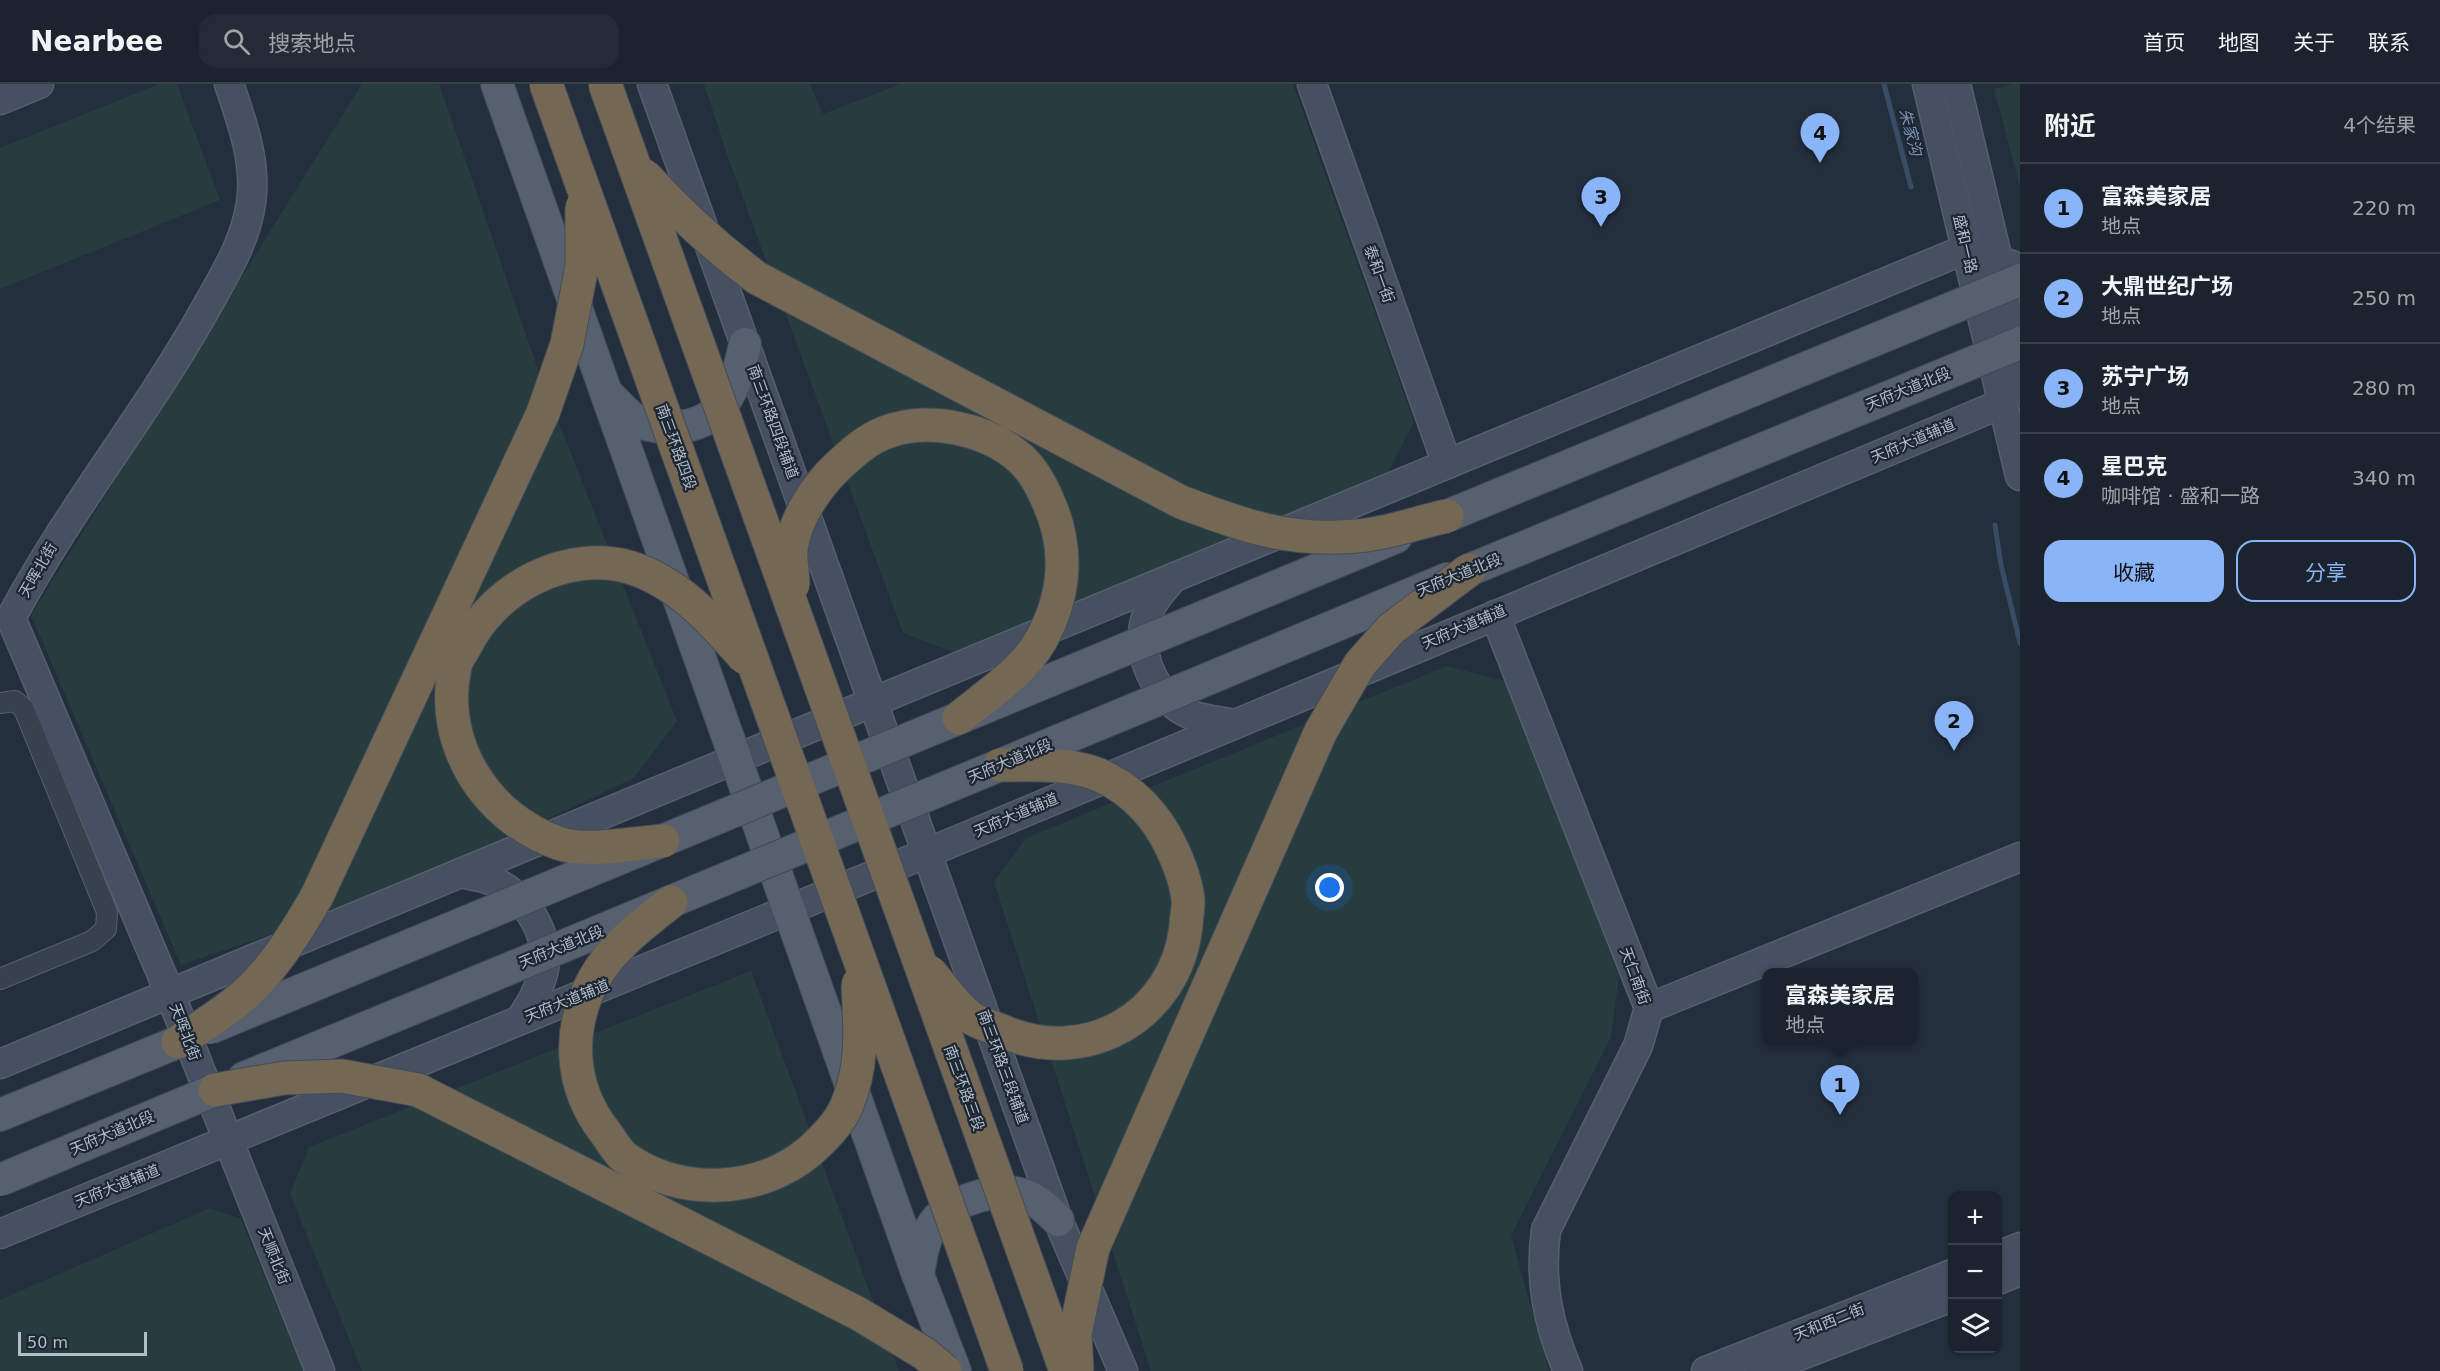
<!DOCTYPE html>
<html lang="zh">
<meta charset="utf-8">
<style>
:root{--surface:#1b232e;--page:#242b36;--text:#f1f3f6;--muted:#a0a4aa;--line:#39404a;--accent:#8ab4f8}
body{margin:0;font-family:"DejaVu Sans","Noto Sans SC",sans-serif;background:var(--page);color:var(--text)}
.controls{position:absolute;right:18px;bottom:18px;display:grid;overflow:hidden;border-radius:12px;box-shadow:0 2px 4px #0004}
.controls button{width:54px;height:54px;display:grid;place-items:center;padding:0;border:0;border-bottom:2px solid var(--line);background:var(--surface);color:var(--text);font:30px sans-serif}
.scale{position:absolute;left:18px;bottom:15px;width:129px;box-sizing:border-box;padding-left:6px;border:3px solid #b4bcc9;border-top:0;font-size:16px;line-height:21px;white-space:nowrap;color:#b4bcc9;-webkit-text-stroke:4px #1d2633;paint-order:stroke}
.you{position:absolute;left:1330px;top:804px;width:21px;height:21px;margin:-15px;border:4px solid #fff;border-radius:50%;background:#1a73e8;box-shadow:0 0 0 9px #1a73e833}
.badge{display:grid;place-items:center;width:39px;height:39px;border-radius:50%;background:var(--accent);color:#111;font-size:20px;font-weight:700}
.pin{position:absolute;translate:-50% -50px;filter:drop-shadow(0 2px 3px #0008)}
.pin::after{content:'';position:absolute;top:32px;width:21px;height:18px;background:inherit;clip-path:polygon(0 0,100% 0,50% 100%)}
.popup{position:absolute;left:1762px;top:884px;width:156px;height:78px;box-sizing:border-box;display:grid;place-content:center;border-radius:12px;background:var(--surface);filter:drop-shadow(0 2px 4px #0005);font-size:20px;white-space:nowrap;color:var(--muted)}
.popup b{font-size:22px;color:var(--text)}
.popup::after{content:'';position:absolute;left:50%;top:100%;margin-left:-12px;border:12px solid transparent;border-top-color:var(--surface)}
.list{margin:0;padding:0;list-style:none}
h2{display:flex;justify-content:space-between;align-items:center;height:78px;margin:0;padding:0 24px;font-size:26px}
h2 small{font-size:20px;font-weight:400;color:var(--muted)}
.list li{display:grid;grid-template-columns:39px 1fr auto;gap:18px;align-items:center;box-sizing:border-box;height:90px;padding:0 24px;border-top:2px solid var(--line)}
.list b{display:block;font-size:22px;white-space:nowrap}
.list p{margin:0;font-size:20px;white-space:nowrap;color:var(--muted)}
.list em{font-size:20px;font-style:normal;color:var(--muted)}
.actions{display:flex;gap:12px;padding:18px 24px}
.actions a{flex:1;padding:14px 0;border:2px solid var(--accent);border-radius:18px;text-align:center;font-size:21px;color:var(--accent)}
.actions .main{background:var(--accent);color:#111}
.icon{flex:none;width:33px;height:33px;fill:none;stroke:currentColor;stroke-width:2;stroke-linecap:round;stroke-linejoin:round}
.map{position:relative;flex:none;width:2020px;height:1287px;overflow:hidden}
header{display:flex;align-items:center;gap:36px;box-sizing:border-box;height:84px;padding:0 30px;background:var(--surface);border-bottom:2px solid var(--line)}
header strong{font-size:28px}
nav{display:flex;gap:33px;margin-inline-start:auto;font-size:21px}
.search{width:420px;height:54px;background:var(--page);display:flex;align-items:center;gap:15px;box-sizing:border-box;padding:0 21px;border-radius:18px;color:var(--muted);font-size:22px}
main{display:flex}
aside{flex:1;background:var(--surface)}
.map>svg:first-child{display:block}
.green{fill:#263c3f}
.lines{fill:none;stroke-linecap:round;stroke-linejoin:round}
.stream{stroke:#394c67;stroke-width:5}
.street-casing{stroke:#565f6c;stroke-width:22}
.secondary-casing{stroke:#565f6c;stroke-width:31}
.primary-casing{stroke:#414a57;stroke-width:34}
.street{stroke:#38414e;stroke-width:20}
.secondary{stroke:#465061;stroke-width:28}
.primary{stroke:#56606e;stroke-width:32}
.primary-bridge-casing{stroke:#414a57;stroke-width:34;stroke-linecap:butt}
.highway-bridge-casing{stroke:#434c59;stroke-width:35;stroke-linecap:butt}
.primary-bridge{stroke:#56606e;stroke-width:32}
.highway-bridge{stroke:#746855;stroke-width:33}
.labels{text-anchor:middle;stroke-width:4.5;stroke-linejoin:round;paint-order:stroke}
.street-label{font-size:15px;fill:#b4bcc9;stroke:#1d2633}
.water-label{font-size:16px;font-style:italic;fill:#7c92b1;stroke:#1d2633}
</style>
<header>
<strong>Nearbee</strong>
<div class="search"><svg class="icon" aria-label="search" viewBox="0 0 24 24"><circle cx="10" cy="10" r="6"/><path d="M15 15l6 6"/></svg>搜索地点</div>
<nav><a>首页</a><a>地图</a><a>关于</a><a>联系</a></nav>
</header>
<main>
<div class="map">
<svg width="2020" height="1287" viewBox="0 0 2020 1287">
<rect width="100%" height="100%" fill="#242f3e"/>
<!-- green -->
<g class="green">
<path d="M159 0H177L220 116 0 205V64Z"/>
<path d="M362 0H439L541 294 677 637 634 694 389 810 181 881 31 531Z"/>
<path d="M704 0H810L823 30 901 0H1293L1414 338 1387 390 958 570 903 549 728 73Z"/>
<path d="M2014 0H2020V103L1994 5Z"/>
<path d="M1447 582 1512 599 1619 893 1611 953 1511 1152 1549 1287H1151L994 798 1026 754Z"/>
<path d="M751 887 899 1287H362L290 1110 309 1063Z"/>
<path d="M210 1124 241 1135 303 1287H0V1216Z"/>
</g>
<g class="lines">
<!-- stream -->
<g class="stream">
<path d="M1884 0 1911 103"/>
<path d="M1995 441 2001 481 2020 559"/>
</g>
<!-- street casing -->
<g class="street-casing">
<path id="street" d="M0 619 15 617 24 625 107 828 106 845 92 857 0 895"/>
</g>
<!-- secondary casing -->
<g class="secondary-casing">
<g id="secondary">
<path d="M652 0 1058 1136 1123 1287"/>
<path d="M1312 0 1447 380"/>
<path d="M1927 0 2020 392"/>
<path d="M1956 0 1998 176 2016 283"/>
<path d="M0 16 39 0"/>
<path d="M1173 494C1162 507 1147 523 1144 541 1138 577 1159 619 1194 632 1206 636 1222 637 1235 640"/>
<path d="M1495 531 1649 924 1638 962 1546 1146C1539 1197 1548 1240 1568 1287"/>
<path d="M11 534 170 910 320 1287"/>
<path d="M11 534C67 428 143 335 202 231 222 195 245 160 251 119 257 79 242 38 229 0"/>
<path d="M460 789C468 791 478 792 487 795 524 807 553 851 543 890 538 908 530 921 520 936"/>
<path d="M1649 924 2020 773"/>
<path d="M0 980 1966 165 2020 184"/>
<path d="M0 1150 927 769 2001 320 2020 295"/>
<path d="M1998 1172 2020 1163"/>
<path d="M1998 1196 2020 1187"/>
<path d="M1706 1287 1952 1190"/>
<path d="M1760 1287 1952 1213"/>
</g>
</g>
<!-- primary casing -->
<g class="primary-casing">
<g id="primary">
<path d="M497 0 918 1191 955 1287"/>
<path d="M607 310C616 318 624 328 634 335 644 342 658 343 670 343 723 344 736 304 745 260"/>
<path d="M1191 538 1396 453"/>
<path d="M1210 594 1447 495"/>
<path d="M244 994 443 912"/>
<path d="M0 1031 178 958"/>
<path d="M918 1191C921 1172 924 1149 938 1134 954 1117 996 1103 1020 1110 1036 1114 1046 1125 1058 1136"/>
</g>
</g>
<!-- street -->
<use href="#street" class="street"/>
<!-- secondary -->
<use href="#secondary" class="secondary"/>
<!-- primary -->
<use href="#primary" class="primary"/>
<!-- primary-bridge casing -->
<g class="primary-bridge-casing">
<g id="primary-bridge">
<path d="M1447 432 2020 196"/>
<path d="M1469 486 2020 259"/>
<path d="M443 912 1210 594"/>
<path d="M210 944 1191 538"/>
<path d="M0 1096 215 1006"/>
</g>
</g>
<!-- highway-bridge casing -->
<g class="highway-bridge-casing">
<g id="highway-bridge">
<path d="M546 0 1007 1287"/>
<path d="M605 0 1066 1287"/>
<path d="M644 91C679 129 715 163 757 194L1181 418C1244 442 1288 458 1357 452 1387 450 1418 438 1447 432"/>
<path d="M793 501C793 490 790 477 791 465 795 435 815 404 837 383 851 370 866 356 884 349 927 332 987 344 1021 375 1033 386 1042 403 1048 417 1069 463 1066 511 1041 556 1023 588 987 611 959 634"/>
<path d="M663 757C634 759 585 769 558 759 486 734 438 659 455 583 456 577 461 569 465 563 493 504 567 464 632 484 679 499 713 538 745 574"/>
<path d="M671 818C643 840 612 863 594 895 567 945 569 1002 605 1048 611 1056 617 1067 624 1073 679 1113 759 1110 810 1067 824 1054 839 1040 847 1021 864 979 860 944 858 900"/>
<path d="M930 888C942 903 957 924 973 935 981 940 993 943 1002 947 1085 984 1176 933 1186 842 1186 833 1189 823 1188 815 1185 792 1176 771 1165 751 1149 723 1122 698 1091 688 1062 679 1030 681 1000 681"/>
<path d="M178 958C196 946 215 934 232 921 269 893 294 852 317 812L543 329 567 260 582 182V123"/>
<path d="M215 1006 284 994 342 992 418 1006 859 1230 925 1270 945 1287"/>
<path d="M1077 1287 1075 1250 1093 1164 1321 647 1360 580 1391 545 1469 486"/>
</g>
</g>
<!-- primary-bridge -->
<use href="#primary-bridge" class="primary-bridge"/>
<!-- highway-bridge -->
<use href="#highway-bridge" class="highway-bridge"/>
</g>
<g class="labels">
<!-- street labels -->
<g class="street-label">
<text transform="translate(1965 160) rotate(77)" y="5">盛和一路</text>
<text transform="translate(1379 190) rotate(70)" y="5">泰和一街</text>
<text transform="translate(1908 305) rotate(-22)" y="5">天府大道北段</text>
<text transform="translate(773 338) rotate(70)" y="5">南三环路四段辅道</text>
<text transform="translate(1913 357) rotate(-23)" y="5">天府大道辅道</text>
<text transform="translate(676 363) rotate(70)" y="5">南三环路四段</text>
<text transform="translate(38 486) rotate(-60)" y="5">天晖北街</text>
<text transform="translate(1459 491) rotate(-22)" y="5">天府大道北段</text>
<text transform="translate(1464 543) rotate(-23)" y="5">天府大道辅道</text>
<text transform="translate(1010 677) rotate(-23)" y="5">天府大道北段</text>
<text transform="translate(1016 731) rotate(-23)" y="5">天府大道辅道</text>
<text transform="translate(561 863) rotate(-22)" y="5">天府大道北段</text>
<text transform="translate(1635 892) rotate(70)" y="5">天仁南街</text>
<text transform="translate(567 917) rotate(-22)" y="5">天府大道辅道</text>
<text transform="translate(185 948) rotate(69)" y="5">天晖北街</text>
<text transform="translate(1003 983) rotate(70)" y="5">南三环路三段辅道</text>
<text transform="translate(964 1004) rotate(70)" y="5">南三环路三段</text>
<text transform="translate(112 1049) rotate(-23)" y="5">天府大道北段</text>
<text transform="translate(117 1102) rotate(-22)" y="5">天府大道辅道</text>
<text transform="translate(274 1172) rotate(68)" y="5">天顺北街</text>
<text transform="translate(1829 1238) rotate(-22)" y="5">天和西二街</text>
</g>
<!-- water labels -->
<g class="water-label">
<text transform="translate(1911 48) rotate(75)" y="6">朱家沟</text>
</g>
</g>
</svg>
<div class="controls">
<button>+</button>
<button>−</button>
<button><svg class="icon" aria-label="layers" viewBox="0 0 24 24"><path d="M12 4l9 5-9 5-9-5zM3 14l9 5 9-5"/></svg></button>
</div>
<div class="scale">50 m</div>
<div class="you"></div>
<div class="pin badge" style="left:1840px;top:1031px">1</div>
<div class="popup"><b>富森美家居</b>地点</div>
<div class="pin badge" style="left:1954px;top:667px">2</div>
<div class="pin badge" style="left:1601px;top:143px">3</div>
<div class="pin badge" style="left:1820px;top:79px">4</div>
</div>
<aside>
<h2>附近<small>4个结果</small></h2>
<ul class="list">
<li><span class="badge">1</span><div><b>富森美家居</b><p>地点</p></div><em>220 m</em></li>
<li><span class="badge">2</span><div><b>大鼎世纪广场</b><p>地点</p></div><em>250 m</em></li>
<li><span class="badge">3</span><div><b>苏宁广场</b><p>地点</p></div><em>280 m</em></li>
<li><span class="badge">4</span><div><b>星巴克</b><p>咖啡馆 · 盛和一路</p></div><em>340 m</em></li>
</ul>
<div class="actions"><a class="main">收藏</a><a>分享</a></div>
</aside>
</main>
